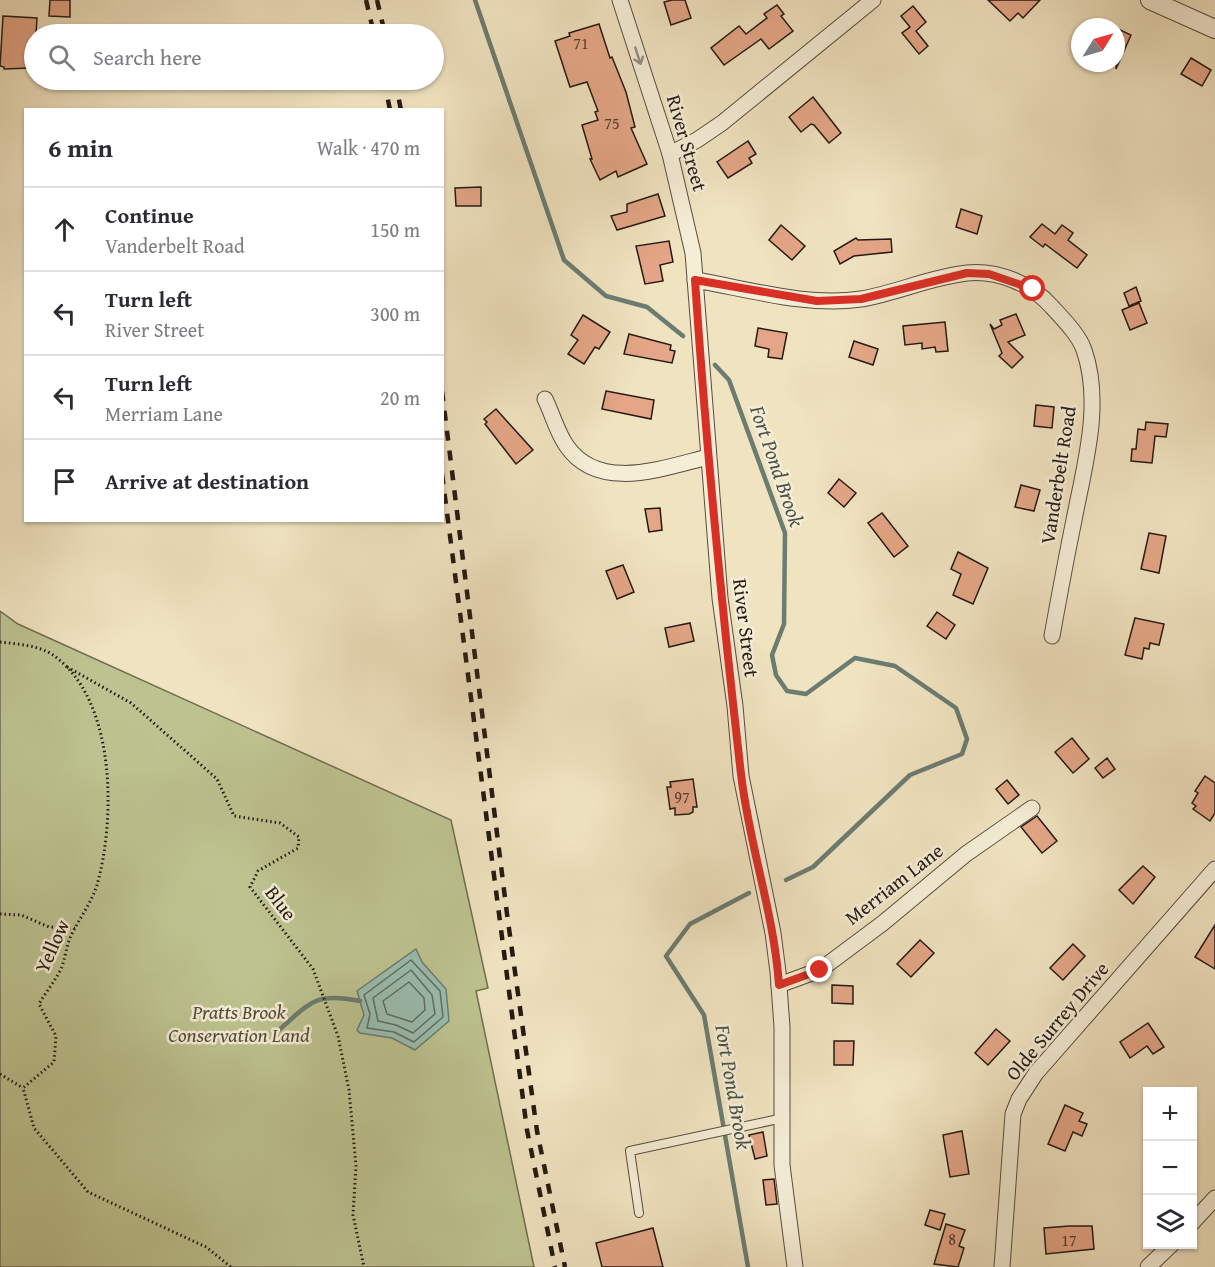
<!DOCTYPE html>
<meta charset="utf-8">
<style>
:root{--surface:#fff;--page:#f2f2f3;--text:#2b2b33;--muted:#7c7c81;--line:#e1e1e2}
body{margin:0;font-family:"Gentium Book Plus",serif;background:var(--page);color:var(--text)}
.controls{position:absolute;right:18px;bottom:18px;display:grid;overflow:hidden;border-radius:0px;box-shadow:0 2px 4px #0004}
.controls button{width:54px;height:54px;display:grid;place-items:center;padding:0;border:0;border-bottom:2px solid var(--line);background:var(--surface);color:var(--text);font:30px sans-serif}
.compass{position:absolute;left:1071px;top:18px;width:54px;height:54px;border-radius:50%;background:var(--surface);box-shadow:0 2px 4px #0004;rotate:53deg}
.stop{position:absolute;width:18px;height:18px;margin:-14px;border:4px solid #d93025;border-radius:50%;background:#fff}
.stop.end{background:#d93025;border-color:#fff;box-shadow:0 2px 6px #0008}
.list{margin:0;padding:0;list-style:none}
h2{display:flex;justify-content:space-between;align-items:center;height:78px;margin:0;padding:0 24px;font-size:26px}
h2 small{font-size:20px;font-weight:400;color:var(--muted)}
.list li{display:grid;grid-template-columns:39px 1fr auto;gap:18px;align-items:center;box-sizing:border-box;height:84px;padding:0 24px;border-top:2px solid var(--line)}
.list b{display:block;font-size:22px;white-space:nowrap}
.list p{margin:0;font-size:20px;white-space:nowrap;color:var(--muted)}
.list em{font-size:20px;font-style:normal;color:var(--muted)}
.icon{flex:none;width:33px;height:33px;fill:none;stroke:currentColor;stroke-width:2;stroke-linecap:round;stroke-linejoin:round}
.map{position:relative;flex:none;width:1215px;height:1267px;overflow:hidden}
.search{position:absolute;background:var(--surface);box-shadow:0 2px 4px #0004;left:24px;top:24px;width:420px;height:66px;display:flex;align-items:center;gap:15px;box-sizing:border-box;padding:0 21px;border-radius:33px;color:var(--muted);font-size:22px}
.panel{position:absolute;background:var(--surface);box-shadow:0 2px 4px #0004;left:24px;top:108px;width:420px;height:414px;border-radius:0px}
.map>svg:first-child{display:block}
.green{fill:#bdc390;stroke:#706e52;stroke-width:1.5}
.water{fill:#9abeb0;stroke:#6b7c72;stroke-width:1.5}
.lines{fill:none;stroke-linecap:round;stroke-linejoin:round}
.shore{stroke:#5f6c62;stroke-width:1.5}
.stream{stroke:#6b7c72;stroke-width:4.5}
.building{fill:#e4a686;stroke:#241914;stroke-width:1.5}
.service-casing{stroke:#574c3f;stroke-width:10}
.minor-casing{stroke:#574c3f;stroke-width:17}
.tertiary-casing{stroke:#574c3f;stroke-width:20}
.path{stroke:#241914;stroke-width:3;stroke-dasharray:1.5 3;stroke-linecap:butt}
.service{stroke:#f5edd6;stroke-width:8}
.minor{stroke:#f5edd6;stroke-width:15}
.tertiary{stroke:#f5edd6;stroke-width:18}
.rail{stroke:#241914;stroke-width:4.5;stroke-dasharray:10 10;stroke-linecap:butt}
.oneway{stroke:#978e7f}
.route{stroke:#d93025;stroke-width:8}
.labels{text-anchor:middle;stroke-width:5;stroke-linejoin:round;paint-order:stroke}
.number-label{font-size:16px;fill:#543c30}
.street-label{font-size:20px;fill:#241914;stroke:#f5edd6}
.park-label{font-size:20px;font-style:italic;fill:#524c39;stroke:#f5edd6}
.water-label{font-size:21px;font-style:italic;fill:#4d534b;stroke:#f5edd6}
</style>
<div class="map">
<svg width="1215" height="1267" viewBox="0 0 1215 1267">
<rect width="100%" height="100%" fill="#f0e3c0"/>
<filter id="stains"><feTurbulence type="fractalNoise" baseFrequency=".00333" numOctaves="4"/><feColorMatrix values="0 0 0 0 .2 0 0 0 0 .09 0 0 0 0 .02 0 0 0 .5 -.17"/></filter>
<radialGradient id="worn" r=".72"><stop offset=".6" stop-color="#630" stop-opacity="0"/><stop offset="1" stop-color="#630" stop-opacity=".3"/></radialGradient>
<!-- green -->
<path class="green" d="M0 611 18 624 451 820 488 988 476 991 534 1267H0Z"/>
<!-- water -->
<path class="water" d="M416 949 422 962 446 989 449 1021 415 1050 392 1038 360 1033 357 1030 364 1015 357 991Z"/>
<g class="lines">
<!-- shore -->
<g class="shore">
<path d="M411 960 440 991 443 1017 414 1042 394 1032 367 1028 370 1014 364 995Z"/>
<path d="M411 970 432 995 435 1014 413 1033 396 1025 378 1021 373 998Z"/>
<path d="M409 982 424 998 425 1010 412 1022 387 1014 383 1001Z"/>
</g>
<!-- stream -->
<g class="stream">
<path d="M475 0 564 260 606 296 647 307 683 336"/>
<path d="M715 365 729 380 785 533 784 624 772 655 776 675 787 691 806 694 855 658 895 666 956 708 967 739 962 754 910 775 813 867 786 880"/>
<path d="M279 1030C311 1002 315 992 360 1001"/>
<path d="M748 1267 704 1015 666 956 690 924 749 893"/>
</g>
</g>
<!-- building -->
<g class="building">
<path d="M50 0H70V17L49 16Z"/>
<path d="M672 0H685L691 18 671 25 664 2Z"/>
<path d="M988 0H1040L1023 18 1018 13 1010 21Z"/>
<path d="M777 5 784 14 781 16 793 31 769 49 761 39 724 65 711 48 739 26 746 34 767 18 764 14Z"/>
<path d="M913 6 926 22 916 31 928 46 919 54 902 33 910 27 901 16Z"/>
<path d="M3 16 37 18 36 34 31 38 30 68 4 69V67L0 66Z"/>
<path d="M599 24 610 58 612 57 626 92 635 127 631 128 647 164 618 177 616 171 600 180 590 159H592L582 125 598 120 595 112 598 111 587 82 570 87 555 41 570 36 569 33Z"/>
<path d="M1116 28 1131 35 1116 69Z"/>
<path d="M1191 58 1211 70 1202 86 1181 74Z"/>
<path d="M813 97 841 133 829 143 814 125 811 124 801 132 789 117Z"/>
<path d="M748 141 756 154 749 158 752 163 728 178 717 162Z"/>
<path d="M481 187V206H456L455 188Z"/>
<path d="M658 194 665 216 617 230 611 216 627 212V204Z"/>
<path d="M961 209 982 216 977 234 956 227Z"/>
<path d="M1042 224 1055 234 1062 225 1073 233 1068 240 1087 255 1077 268 1045 244 1043 247 1030 237Z"/>
<path d="M781 225 805 246 792 260 769 240Z"/>
<path d="M856 238 858 240 891 239 892 252 854 256 840 264 834 251Z"/>
<path d="M669 241 673 262 660 265 663 281 645 284 636 246Z"/>
<path d="M1136 287 1141 301 1129 306 1124 293Z"/>
<path d="M1139 303 1147 323 1130 330 1122 310Z"/>
<path d="M1016 314 1025 335 1008 342 1023 357 1012 368 999 356 1002 353 990 324 994 329 1002 325 1000 320Z"/>
<path d="M583 315 610 332 599 349 595 347 584 364 568 354 578 340 571 335Z"/>
<path d="M945 322 948 351 936 352 935 347 922 349V343L905 345 903 326Z"/>
<path d="M758 328 787 333 782 359 768 357 769 349 755 346Z"/>
<path d="M629 334 671 345 670 350 675 351 672 363 624 354Z"/>
<path d="M854 341 878 349 873 365 849 357Z"/>
<path d="M606 391 654 400 651 419 602 409Z"/>
<path d="M1036 405 1054 407 1052 428 1034 426Z"/>
<path d="M496 409 533 450 516 464 485 424 487 422 484 419Z"/>
<path d="M1146 422 1168 424 1166 437 1155 436 1152 463 1131 461 1132 449H1136L1138 429 1145 430Z"/>
<path d="M839 479 856 493 844 507 828 493Z"/>
<path d="M1021 485 1040 490 1034 511 1015 507Z"/>
<path d="M660 508 662 530 649 532 645 509Z"/>
<path d="M882 513 908 546 894 557 868 523Z"/>
<path d="M1149 533 1166 536 1159 573 1141 569Z"/>
<path d="M958 552 988 568 973 604 953 595 961 574 951 569Z"/>
<path d="M623 565 634 592 617 599 606 571Z"/>
<path d="M937 612 955 625 946 639 927 626Z"/>
<path d="M1135 618 1164 624 1159 645 1150 643 1149 649 1144 648 1142 659 1125 655Z"/>
<path d="M690 623 694 641 669 647 665 628Z"/>
<path d="M1072 738 1089 759 1073 773 1055 752Z"/>
<path d="M1107 758 1115 769 1103 778 1095 768Z"/>
<path d="M1205 776 1215 783V813L1210 821 1193 809 1196 806 1192 803 1198 793 1195 791Z"/>
<path d="M693 779 697 807H693V812L689 814 675 815V808L670 809 667 787H671L670 782Z"/>
<path d="M1007 780 1019 795 1008 804 996 789Z"/>
<path d="M1037 816 1057 841 1042 853 1021 827Z"/>
<path d="M1143 866 1155 877 1133 904 1119 890Z"/>
<path d="M1215 925V969L1195 957Z"/>
<path d="M920 940 934 953 911 977 897 964Z"/>
<path d="M1073 944 1085 956 1063 980 1050 968Z"/>
<path d="M832 985 853 986V1004L832 1003Z"/>
<path d="M1148 1023 1164 1047 1153 1054 1147 1046 1130 1058 1120 1042Z"/>
<path d="M996 1029 1010 1041 988 1065 975 1053Z"/>
<path d="M834 1041H854L853 1065H834Z"/>
<path d="M1065 1105 1083 1113 1079 1121 1087 1124 1082 1136 1073 1132 1065 1151 1048 1144Z"/>
<path d="M962 1131 969 1174 950 1177 943 1135Z"/>
<path d="M763 1132 767 1156 755 1159 749 1135Z"/>
<path d="M774 1179 777 1204 766 1205 763 1180Z"/>
<path d="M930 1210 945 1214 940 1230 925 1225Z"/>
<path d="M946 1224 965 1230 959 1246 964 1248 958 1267 934 1264Z"/>
<path d="M1069 1226H1092L1094 1249 1046 1254 1044 1228Z"/>
<path d="M653 1228 663 1267H602L596 1243Z"/>
</g>
<g class="lines">
<!-- service casing -->
<g class="service-casing">
<path id="service" d="M639 1213 630 1151 783 1118"/>
</g>
<!-- minor casing -->
<g class="minor-casing">
<g id="minor">
<path d="M620 0 670 154 693 253 720 598 735 706 741 776 773 933 778 972 782 1027V1165L795 1267"/>
<path d="M670 154 697 140 722 123 873 0"/>
<path d="M695 280C749 289 806 307 861 299 897 293 930 277 967 273 998 270 1032 284 1052 307 1063 319 1079 335 1084 350 1103 404 1084 467 1074 520 1066 559 1059 597 1052 636"/>
<path d="M545 399C552 413 557 432 566 445 598 493 663 468 708 457"/>
<path d="M779 985 820 970 883 923 966 854 1032 808"/>
<path d="M1192 1223 1215 1198"/>
<path d="M1002 1267 1013 1114 1019 1099 1036 1073 1215 869"/>
<path d="M1148 1267 1172 1244"/>
</g>
</g>
<!-- tertiary casing -->
<g class="tertiary-casing">
<path id="tertiary" d="M1150 0 1215 29"/>
</g>
<!-- path -->
<g class="path">
<path d="M0 642C17 644 38 645 53 655 116 699 116 818 97 885 91 904 78 920 70 938 66 948 65 959 61 969 55 981 46 992 39 1004L56 1036 54 1062 23 1088 34 1128 88 1192 206 1247 231 1267"/>
<path d="M67 667 131 703 217 779 234 816 280 823 299 837 298 848 258 871 250 887 313 969 338 1036 349 1090 356 1166 353 1215 364 1267"/>
<path d="M0 914 21 915 49 927 75 928"/>
<path d="M0 1074 23 1088"/>
</g>
<!-- service -->
<use href="#service" class="service"/>
<!-- minor -->
<use href="#minor" class="minor"/>
<!-- tertiary -->
<use href="#tertiary" class="tertiary"/>
<!-- rail -->
<g class="rail">
<path d="M366 0 374 34"/>
<path d="M377 0 385 34"/>
<path d="M384 80 390 110"/>
<path d="M395 80 401 110"/>
<path d="M442 391 507 914 537 1131 565 1267"/>
<path d="M442 474 527 1130 555 1267"/>
</g>
</g>
<!-- one-way arrows -->
<defs><path id="oneway-shaft" d="M-6 0H5M1.5-3L5.5 0L1.5 3" fill="none" stroke-width="1.6" stroke-linecap="round" stroke-linejoin="round" transform="scale(1.5)"/></defs>
<use class="oneway" href="#oneway-shaft" transform="translate(638 56) rotate(72)"/>
<g class="lines">
<!-- route -->
<path class="route" d="M820 970 779 985C774 913 749 845 741 774 722 610 706 445 695 280L817 301 861 299 967 273 989 274 1033 289"/>
</g>
<g class="labels">
<!-- number labels -->
<g class="number-label">
<text x="581" y="49">71</text>
<text x="612" y="129">75</text>
<text x="682" y="803">97</text>
<text x="952" y="1245">8</text>
<text x="1069" y="1246">17</text>
</g>
<!-- street labels -->
<g class="street-label">
<text transform="translate(687 143) rotate(74)" y="7">River Street</text>
<text transform="translate(1058 475) rotate(-81)" y="7">Vanderbelt Road</text>
<text transform="translate(746 628) rotate(83)" y="7">River Street</text>
<text transform="translate(894 884) rotate(-38)" y="7">Merriam Lane</text>
<text transform="translate(281 903) rotate(53)" y="7">Blue</text>
<text transform="translate(52 946) rotate(-66)" y="7">Yellow</text>
<text transform="translate(1057 1021) rotate(-50)" y="7">Olde Surrey Drive</text>
</g>
<!-- park labels -->
<g class="park-label">
<text x="239" y="1019">Pratts Brook<tspan x="239" dy="23">Conservation Land</tspan></text>
</g>
<!-- water labels -->
<g class="water-label">
<text transform="translate(777 466) rotate(71)" y="7">Fort Pond Brook</text>
<text transform="translate(733 1087) rotate(80)" y="7">Fort Pond Brook</text>
</g>
</g>
<rect width="100%" height="100%" filter="url(#stains)"/>
<rect width="100%" height="100%" fill="url(#worn)"/>
</svg>
<div class="controls">
<button>+</button>
<button>−</button>
<button><svg class="icon" aria-label="layers" viewBox="0 0 24 24"><path d="M12 4l9 5-9 5-9-5zM3 14l9 5 9-5"/></svg></button>
</div>
<svg class="compass" viewBox="-18 -18 36 36"><path d="M0-13l5 13h-10z" fill="#e53935"/><path d="M0 13l5-13h-10z" fill="#7c7c81"/></svg>
<div class="stop" style="left:1033px;top:289px"></div>
<div class="stop end" style="left:820px;top:970px"></div>
<div class="search"><svg class="icon" aria-label="search" viewBox="0 0 24 24"><circle cx="10" cy="10" r="6"/><path d="M15 15l6 6"/></svg>Search here</div>
<section class="panel">
<h2>6 min<small>Walk · 470 m</small></h2>
<ul class="list">
<li><svg class="icon" aria-label="ahead" viewBox="0 0 24 24"><path d="M12 20V5M6 11l6-6 6 6"/></svg><div><b>Continue</b><p>Vanderbelt Road</p></div><em>150 m</em></li>
<li><svg class="icon" aria-label="left" viewBox="0 0 24 24"><path d="M17 20v-9H6M10 6l-5 5 5 5"/></svg><div><b>Turn left</b><p>River Street</p></div><em>300 m</em></li>
<li><svg class="icon" aria-label="left" viewBox="0 0 24 24"><path d="M17 20v-9H6M10 6l-5 5 5 5"/></svg><div><b>Turn left</b><p>Merriam Lane</p></div><em>20 m</em></li>
<li><svg class="icon" aria-label="arrive" viewBox="0 0 24 24"><path d="M6 21V4h12l-3 4 3 4H6"/></svg><div><b>Arrive at destination</b></div></li>
</ul>
</section>
</div>
